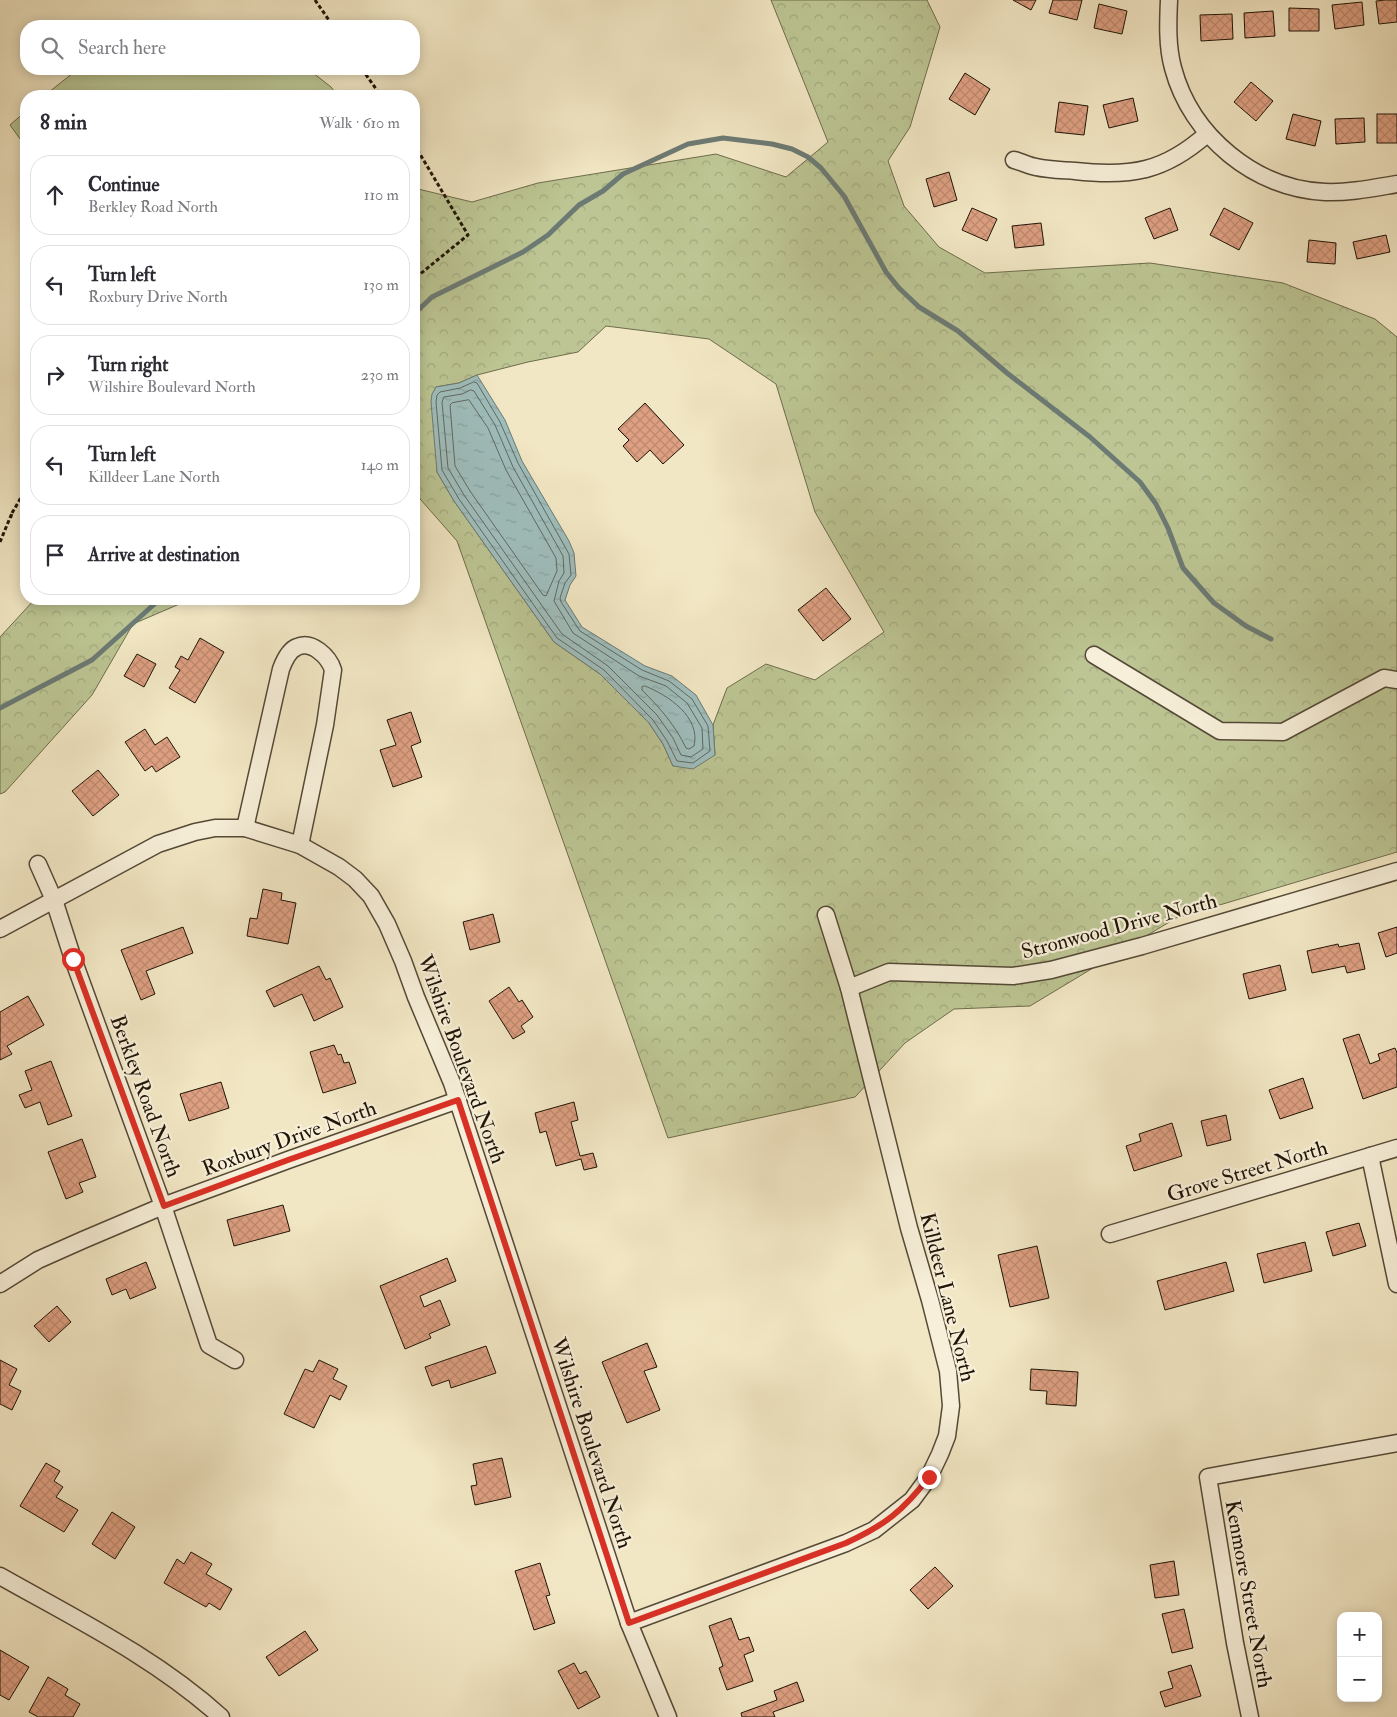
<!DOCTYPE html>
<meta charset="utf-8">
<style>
:root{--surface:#fff;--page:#f7f7f7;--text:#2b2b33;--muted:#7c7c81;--line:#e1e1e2}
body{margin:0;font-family:"IM FELL Double Pica",serif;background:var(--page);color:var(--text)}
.controls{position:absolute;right:15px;bottom:15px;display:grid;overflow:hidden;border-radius:10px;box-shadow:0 2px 12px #0003}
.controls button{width:45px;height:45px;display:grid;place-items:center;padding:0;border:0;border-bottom:1px solid var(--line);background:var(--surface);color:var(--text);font:25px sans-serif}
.stop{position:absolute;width:15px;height:15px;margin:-11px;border:4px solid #d93025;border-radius:50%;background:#fff}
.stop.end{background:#d93025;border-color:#fff;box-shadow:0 1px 5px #0008}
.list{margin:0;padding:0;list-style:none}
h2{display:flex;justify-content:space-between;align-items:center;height:65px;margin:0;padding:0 20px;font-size:21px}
h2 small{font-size:16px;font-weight:400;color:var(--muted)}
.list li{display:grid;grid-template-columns:32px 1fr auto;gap:15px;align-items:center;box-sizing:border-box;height:80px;margin:0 10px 10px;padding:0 10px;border:1px solid var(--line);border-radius:20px}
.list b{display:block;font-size:19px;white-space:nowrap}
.list p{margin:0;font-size:16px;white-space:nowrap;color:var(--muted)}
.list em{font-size:16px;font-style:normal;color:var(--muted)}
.icon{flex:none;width:28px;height:28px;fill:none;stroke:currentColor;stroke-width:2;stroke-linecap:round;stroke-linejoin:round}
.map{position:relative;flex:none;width:1397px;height:1717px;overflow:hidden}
.search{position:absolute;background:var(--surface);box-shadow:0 2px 12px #0003;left:20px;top:20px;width:400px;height:55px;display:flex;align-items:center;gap:12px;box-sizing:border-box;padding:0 18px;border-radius:20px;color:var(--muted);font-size:19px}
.panel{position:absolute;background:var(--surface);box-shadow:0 2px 12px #0003;left:20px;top:90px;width:400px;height:515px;border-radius:20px}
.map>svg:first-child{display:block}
.forest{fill:url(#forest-crowns);stroke:#6e6c4c;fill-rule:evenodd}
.park{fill:#bcc593;stroke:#6e6c4c}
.water{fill:url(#water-ripples);stroke:#6c7a74}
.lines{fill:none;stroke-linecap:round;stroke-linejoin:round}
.shore{stroke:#5f6962;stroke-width:1}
.stream{stroke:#6c7a74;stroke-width:5}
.building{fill:url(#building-cross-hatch);stroke:#1f1406}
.minor-casing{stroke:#544936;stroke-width:19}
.path{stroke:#1f1406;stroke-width:3;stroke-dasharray:4 2.5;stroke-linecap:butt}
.minor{stroke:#f7efd9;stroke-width:16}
.route{stroke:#d93025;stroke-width:6}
.labels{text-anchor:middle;stroke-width:4.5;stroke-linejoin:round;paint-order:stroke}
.street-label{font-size:21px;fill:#1f1406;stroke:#f7efd9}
</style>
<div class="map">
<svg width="1397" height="1717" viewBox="0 0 1397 1717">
<defs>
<pattern id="forest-crowns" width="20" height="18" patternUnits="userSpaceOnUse" patternTransform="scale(1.25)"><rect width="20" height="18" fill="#bcc593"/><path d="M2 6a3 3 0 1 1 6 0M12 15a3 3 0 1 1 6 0" fill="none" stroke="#a1a87d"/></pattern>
<pattern id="water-ripples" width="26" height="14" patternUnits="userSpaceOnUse" patternTransform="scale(1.25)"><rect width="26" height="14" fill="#9fbebd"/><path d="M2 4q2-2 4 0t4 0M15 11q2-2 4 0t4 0" fill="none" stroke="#88a2a1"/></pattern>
<pattern id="building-cross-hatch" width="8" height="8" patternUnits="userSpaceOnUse" patternTransform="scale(1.25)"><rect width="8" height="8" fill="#dea082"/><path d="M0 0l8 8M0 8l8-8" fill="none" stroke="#be896f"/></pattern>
</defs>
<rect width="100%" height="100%" fill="#f2e7c4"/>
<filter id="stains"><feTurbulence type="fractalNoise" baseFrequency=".004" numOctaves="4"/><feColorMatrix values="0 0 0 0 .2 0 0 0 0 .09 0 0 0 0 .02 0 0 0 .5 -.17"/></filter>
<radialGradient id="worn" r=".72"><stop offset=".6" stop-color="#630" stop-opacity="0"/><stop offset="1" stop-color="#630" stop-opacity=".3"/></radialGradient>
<!-- forest -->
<g class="forest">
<path d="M771 0H927L940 27 910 127 888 161 904 206 939 247 985 273 1150 263 1283 283 1375 319 1397 337V852L1176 918 1030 1006 954 1009 905 1043 855 1097 668 1138 457 541 414 492V188L472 202 538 183 716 154 786 177 828 142ZM606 326 709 339 776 384 815 512 884 632 815 680 766 664 727 688 713 725 715 755 673 766 663 744 649 723 600 674 554 642 454 501 437 472 436 387 459 383 477 375 528 362 578 352Z"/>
<path d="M35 599H191L133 624 92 695 5 792 0 794V637Z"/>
</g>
<!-- park -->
<g class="park">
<path d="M78 69H308L331 87 338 96H44Z"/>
<path d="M26 111V147L10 125Z"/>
</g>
<!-- water -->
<path class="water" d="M477 375 505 420 522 461 569 541 574 553 576 576 570 585 565 600 582 627 645 666 672 676 696 695 713 725 715 755 693 769 673 766 663 744 649 723 600 674 554 642 454 501 437 472 431 402 432 394 436 387 459 383Z"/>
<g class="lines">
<!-- shore -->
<g class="shore">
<path d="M474 382 477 383 500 422 518 463 569 554 571 575 565 583 560 598 561 602 580 631 642 670 669 681 692 699 708 726 710 751 693 763 677 761 667 741 653 720 604 670 557 638 459 499 442 470 436 402 437 395 440 392 460 388Z"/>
<path d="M471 390 474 391 495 425 513 467 563 556 564 573 559 581 554 601 573 633 639 676 666 686 687 703 702 728 703 749 691 757 681 755 673 738 657 715 608 666 562 634 464 495 448 468 442 402 444 397 462 394Z"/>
<path d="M469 400 488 428 506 470 556 558 557 571 546 596 543 595 470 491 455 466 450 405 452 403Z"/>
<path d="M645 686C668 695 701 717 694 746L689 749 686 748C675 725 660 708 642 690V687Z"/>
</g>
<!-- stream -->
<g class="stream">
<path d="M414 314 432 297 523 252 548 235 579 205 603 191 623 174 688 144 723 138 772 144 792 149 808 157 821 168 844 196 886 272 899 288 919 307 958 331 1007 373 1090 437 1140 482 1156 504 1168 528 1183 568 1214 603 1246 626 1271 639"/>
<path d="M0 708 92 660 160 599"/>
</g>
</g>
<!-- building -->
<g class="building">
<path d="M1013 0H1036L1031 10Z"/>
<path d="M1053 0H1082L1077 20 1049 13Z"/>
<path d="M1385 0H1397V22L1379 24 1376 1Z"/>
<path d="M1362 2 1364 25 1335 29 1332 5Z"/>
<path d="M1099 4 1127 11 1122 34 1094 28Z"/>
<path d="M1289 8 1319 9V31H1289Z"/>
<path d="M1273 11 1275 36 1245 38 1244 13Z"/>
<path d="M1232 14 1233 39 1201 41 1200 15Z"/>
<path d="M965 73 990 89 975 115 949 99Z"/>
<path d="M1251 82 1273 101 1256 121 1234 102Z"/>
<path d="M1133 98 1138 121 1109 128 1103 105Z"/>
<path d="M1059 102 1088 106 1084 135 1055 132Z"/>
<path d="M1293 114 1321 121 1315 146 1286 139Z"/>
<rect x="1377" y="114" width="20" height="29"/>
<path d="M1364 118 1365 142 1336 144 1335 119Z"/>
<path d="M949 172 957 200 934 207 926 179Z"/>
<path d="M972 208 997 219 987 241 962 230Z"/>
<path d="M1170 208 1178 230 1154 239 1145 218Z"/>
<path d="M1224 208 1253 223 1239 250 1210 235Z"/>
<path d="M1041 223 1044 245 1015 248 1012 226Z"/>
<path d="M1386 235 1390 252 1357 259 1353 242Z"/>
<path d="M1309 240 1336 243 1335 264 1307 262Z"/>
<path d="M645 403 684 445 663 464 650 450 637 462 623 446 629 440 618 429Z"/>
<path d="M826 588 851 619 823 641 798 610Z"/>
<path d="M200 638 224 652 195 703 169 688 180 670 175 667 181 656 188 660Z"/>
<path d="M137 654 156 664 144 687 124 676Z"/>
<path d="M411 712 421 742 411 746 422 777 393 787 380 750 396 745 387 720Z"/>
<path d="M145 729 155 745 167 737 180 757 156 772 152 766 145 771 125 742Z"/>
<path d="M98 770 119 795 93 816 72 791Z"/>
<path d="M263 889 282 893 281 900 296 903 288 944 247 936 250 918 257 919Z"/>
<path d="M493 914 500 942 470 950 463 922Z"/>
<path d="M183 927 193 953 146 971 155 994 141 1000 121 950Z"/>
<path d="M1397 927V953L1386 957 1378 933Z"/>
<path d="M1359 943 1365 969 1347 973 1345 966 1312 973 1307 951 1338 944 1339 947Z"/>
<path d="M1280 965 1286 990 1249 999 1243 974Z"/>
<path d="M319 966 326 980 330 978 343 1007 314 1021 302 994 274 1007 266 991Z"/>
<path d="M509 987 519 1002 522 1000 533 1017 521 1026 525 1032 513 1039 489 1001Z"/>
<path d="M28 996 44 1025 7 1046 12 1054 0 1060V1012Z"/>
<path d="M1359 1034 1370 1064 1380 1060 1378 1054 1395 1048 1397 1053V1087L1363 1099 1343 1039Z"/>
<path d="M334 1045 338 1055 341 1054 344 1063 349 1062 356 1083 323 1093 310 1052Z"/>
<path d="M51 1061 72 1116 48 1125 40 1102 25 1108 19 1095 32 1090 25 1071Z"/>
<path d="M1303 1078 1313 1108 1280 1119 1269 1090Z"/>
<path d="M221 1082 229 1108 189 1121 180 1094Z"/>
<path d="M574 1102 578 1120 571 1122 580 1156 593 1153 597 1167 584 1170 581 1159 556 1166 546 1131 540 1133 535 1113Z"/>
<path d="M1226 1115 1231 1140 1207 1146 1201 1121Z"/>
<path d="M1172 1123 1182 1156 1134 1171 1126 1146 1141 1141 1139 1134Z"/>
<path d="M82 1139 96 1177 79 1183 83 1192 66 1199 48 1152Z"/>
<path d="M283 1205 290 1231 234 1246 227 1220Z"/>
<path d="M1359 1223 1366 1246 1333 1256 1326 1232Z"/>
<path d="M1305 1242 1312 1271 1264 1283 1257 1254Z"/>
<path d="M1037 1246 1049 1298 1010 1307 998 1255Z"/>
<path d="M447 1258 456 1281 420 1296 424 1307 440 1300 450 1325 429 1334 431 1338 405 1349 380 1286Z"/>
<path d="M146 1262 156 1288 130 1299 126 1289 112 1295 106 1279Z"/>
<path d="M1226 1262 1234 1291 1165 1310 1157 1281Z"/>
<path d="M57 1306 71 1322 49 1342 34 1326Z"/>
<path d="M647 1343 657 1367 644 1371 660 1410 627 1423 602 1362Z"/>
<path d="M486 1346 496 1373 451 1388 449 1380 432 1386 425 1367Z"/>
<path d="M0 1360 17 1369 9 1385 21 1391 12 1410 0 1404Z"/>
<path d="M319 1360 338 1369 333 1379 347 1386 340 1400 330 1395 314 1428 284 1414 305 1369 313 1372Z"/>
<path d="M1031 1369 1078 1372 1076 1406 1046 1404 1047 1391 1030 1390Z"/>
<path d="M502 1458 511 1497 475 1505 471 1486 477 1485 473 1464Z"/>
<path d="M46 1463 60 1471 54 1481 63 1487 56 1497 78 1510 64 1532 20 1506Z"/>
<path d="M112 1512 135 1527 115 1559 92 1544Z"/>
<path d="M191 1552 212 1564 206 1574 232 1589 220 1610 209 1603 206 1607 164 1583 177 1559 184 1564Z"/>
<path d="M1174 1561 1179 1595 1155 1598 1150 1565Z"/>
<path d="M540 1563 550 1595 546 1596 555 1623 534 1630 515 1571Z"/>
<path d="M935 1567 953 1586 928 1609 910 1590Z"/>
<path d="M1184 1609 1193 1648 1172 1653 1162 1614Z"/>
<path d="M731 1618 739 1640 749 1637 754 1651 744 1655 753 1681 727 1690 719 1668 723 1666 709 1626Z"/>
<path d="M305 1631 318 1650 279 1676 266 1657Z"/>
<path d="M0 1650 29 1667 9 1700 0 1695Z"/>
<path d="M574 1663 580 1674 586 1671 600 1697 578 1709 558 1671Z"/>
<path d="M1191 1665 1201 1696 1165 1707 1160 1692 1173 1688 1168 1672Z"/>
<path d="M48 1677 68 1689 65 1695 80 1704 73 1717H38L29 1712Z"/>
<path d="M797 1682 804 1701 773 1712 775 1717H742L741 1713 777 1700 774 1691Z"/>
</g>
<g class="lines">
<!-- minor casing -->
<g class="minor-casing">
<g id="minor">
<path d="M1169 0C1168 23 1167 46 1173 68 1191 136 1255 189 1325 192 1349 193 1373 188 1397 184"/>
<path d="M1014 160C1022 162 1029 166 1036 167 1049 170 1062 170 1075 171 1131 177 1164 172 1207 134"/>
<path d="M1094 655 1220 731 1283 732 1384 678 1397 680"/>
<path d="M245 828 281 669C284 661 289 650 297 647 312 640 329 657 333 670L325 725 300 845"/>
<path d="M38 864 54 900 73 959 163 1206 209 1345 235 1360"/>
<path d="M0 929 158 844 195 832 215 828H245L300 845 339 867 355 879 371 896 387 924 403 961 416 997 452 1083 629 1623 668 1717"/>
<path d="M849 988 889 972 1013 976 1051 970 1142 946 1397 871"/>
<path d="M1370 1156 1397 1284"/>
<path d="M1110 1234 1397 1148"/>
<path d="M0 1284 38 1260 83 1240 163 1206 288 1160 458 1100"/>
<path d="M0 1576C76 1619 156 1658 221 1717"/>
<path d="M629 1623 846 1543 874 1530 912 1500 929 1477 940 1454 947 1436 951 1406 948 1371 930 1300 909 1228 849 988 826 915"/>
<path d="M1250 1717 1235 1643 1208 1477 1397 1443"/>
</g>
</g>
<!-- path -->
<g class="path">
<path d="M315 0 333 26"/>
<path d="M362 69 381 96"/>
<path d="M414 144 468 235 414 279"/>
<path d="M12 513 26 489"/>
<path d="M0 542 12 513 10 520"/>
</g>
<!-- minor -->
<use href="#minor" class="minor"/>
</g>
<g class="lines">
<!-- route -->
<path class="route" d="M73 959 164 1206 288 1160 458 1100 629 1623 846 1543C885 1525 903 1511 929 1477"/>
</g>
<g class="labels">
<!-- street labels -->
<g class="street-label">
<text transform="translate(1119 926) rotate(-15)" y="7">Stronwood Drive North</text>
<text transform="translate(462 1059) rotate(70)" y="7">Wilshire Boulevard North</text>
<text transform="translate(146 1096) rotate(70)" y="7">Berkley Road North</text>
<text transform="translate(289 1138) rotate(-20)" y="7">Roxbury Drive North</text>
<text transform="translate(1247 1171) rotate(-17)" y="7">Grove Street North</text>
<text transform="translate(948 1297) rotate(76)" y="7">Killdeer Lane North</text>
<text transform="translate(592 1443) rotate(72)" y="7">Wilshire Boulevard North</text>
<text transform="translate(1249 1594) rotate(80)" y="7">Kenmore Street North</text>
</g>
</g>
<rect width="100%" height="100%" filter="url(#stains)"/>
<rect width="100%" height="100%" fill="url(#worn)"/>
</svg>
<div class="controls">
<button>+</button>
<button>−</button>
</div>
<div class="stop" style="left:73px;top:959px"></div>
<div class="stop end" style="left:929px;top:1477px"></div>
<div class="search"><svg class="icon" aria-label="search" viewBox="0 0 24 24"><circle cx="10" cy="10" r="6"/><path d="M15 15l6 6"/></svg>Search here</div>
<section class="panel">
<h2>8 min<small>Walk · 610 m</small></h2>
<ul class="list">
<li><svg class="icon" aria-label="ahead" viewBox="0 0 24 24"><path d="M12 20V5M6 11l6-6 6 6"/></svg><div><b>Continue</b><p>Berkley Road North</p></div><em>110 m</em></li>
<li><svg class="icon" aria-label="left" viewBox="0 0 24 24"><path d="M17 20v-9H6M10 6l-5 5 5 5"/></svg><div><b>Turn left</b><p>Roxbury Drive North</p></div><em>130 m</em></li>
<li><svg class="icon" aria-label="right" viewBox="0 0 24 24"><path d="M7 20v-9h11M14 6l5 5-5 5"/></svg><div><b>Turn right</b><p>Wilshire Boulevard North</p></div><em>230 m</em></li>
<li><svg class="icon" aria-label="left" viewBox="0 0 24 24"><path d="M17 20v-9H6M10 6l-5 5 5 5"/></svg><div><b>Turn left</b><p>Killdeer Lane North</p></div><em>140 m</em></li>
<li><svg class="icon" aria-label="arrive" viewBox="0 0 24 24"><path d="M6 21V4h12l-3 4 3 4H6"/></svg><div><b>Arrive at destination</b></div></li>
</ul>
</section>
</div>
